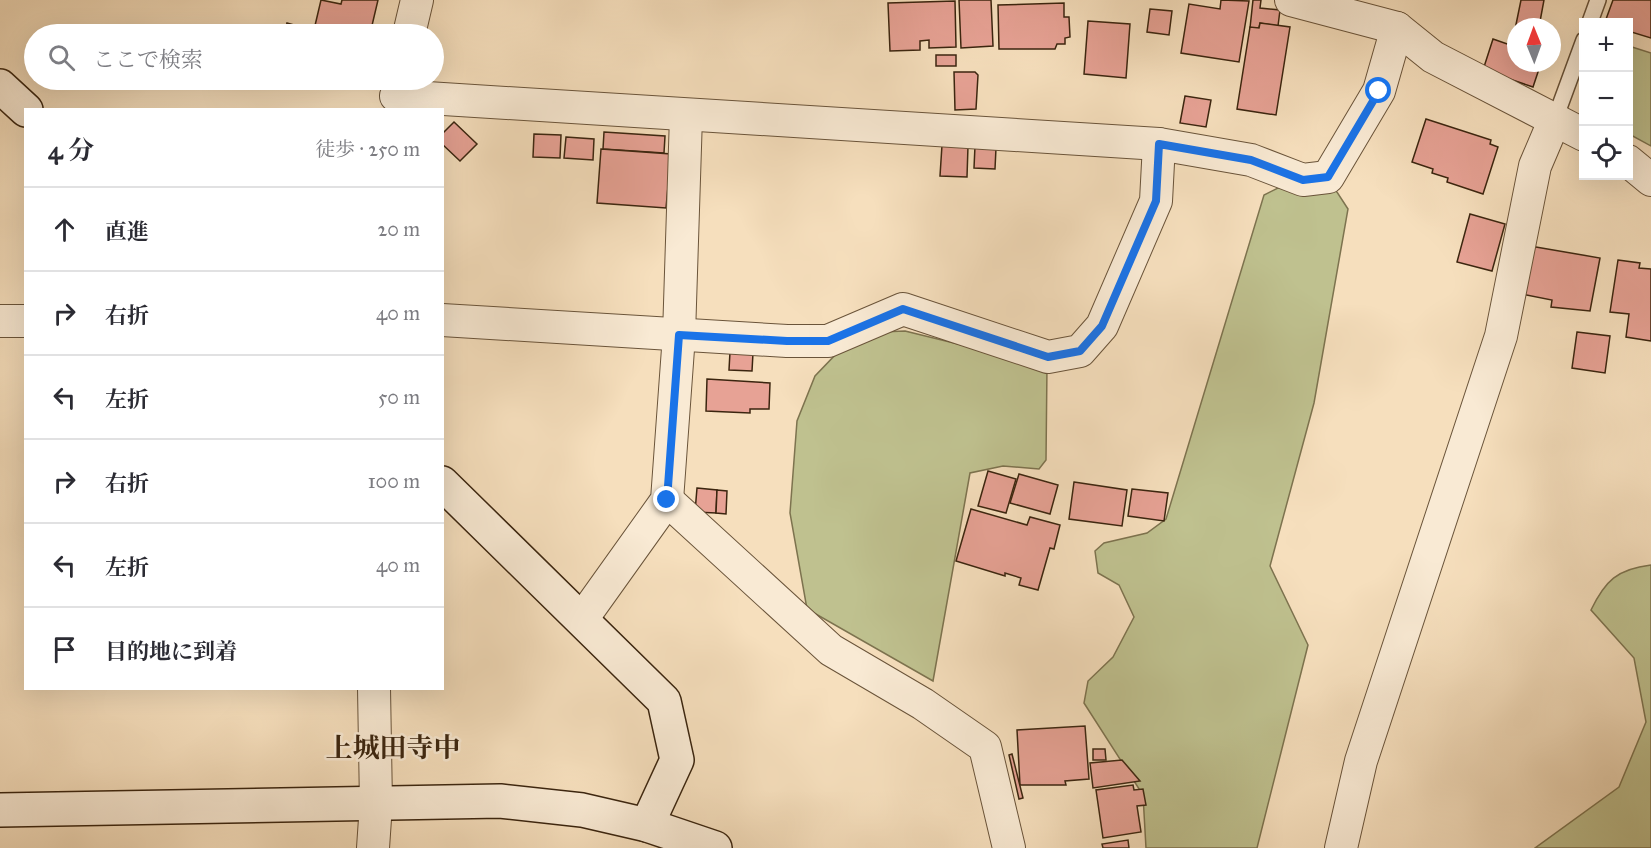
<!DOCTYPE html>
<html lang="ja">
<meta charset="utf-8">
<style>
:root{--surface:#fff;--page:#f2f2f3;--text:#2b2b33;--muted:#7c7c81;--line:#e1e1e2}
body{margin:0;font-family:"IM FELL Great Primer","Noto Serif JP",serif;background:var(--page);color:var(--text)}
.controls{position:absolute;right:18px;top:18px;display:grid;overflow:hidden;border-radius:0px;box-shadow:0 6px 24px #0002}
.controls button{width:54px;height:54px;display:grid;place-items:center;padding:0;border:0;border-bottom:2px solid var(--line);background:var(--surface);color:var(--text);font:30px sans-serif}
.compass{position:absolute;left:1507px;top:18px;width:54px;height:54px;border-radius:50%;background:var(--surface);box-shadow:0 6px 24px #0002;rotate:359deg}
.stop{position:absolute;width:18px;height:18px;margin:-14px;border:4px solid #1a73e8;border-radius:50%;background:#fff}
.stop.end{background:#1a73e8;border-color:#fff;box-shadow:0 2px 6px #0008}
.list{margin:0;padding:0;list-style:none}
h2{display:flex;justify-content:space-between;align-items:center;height:78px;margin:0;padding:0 24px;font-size:26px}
h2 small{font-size:20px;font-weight:400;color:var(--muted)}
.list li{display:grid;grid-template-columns:39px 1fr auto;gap:18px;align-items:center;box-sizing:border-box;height:84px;padding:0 24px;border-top:2px solid var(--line)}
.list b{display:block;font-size:22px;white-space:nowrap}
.list em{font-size:20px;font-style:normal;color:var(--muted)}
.icon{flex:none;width:33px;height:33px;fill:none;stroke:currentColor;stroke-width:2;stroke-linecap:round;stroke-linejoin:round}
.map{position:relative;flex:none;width:1651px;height:848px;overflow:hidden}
.search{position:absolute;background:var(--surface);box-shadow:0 6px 24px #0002;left:24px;top:24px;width:420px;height:66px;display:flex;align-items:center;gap:15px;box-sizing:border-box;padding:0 21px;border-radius:33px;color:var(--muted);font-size:22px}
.panel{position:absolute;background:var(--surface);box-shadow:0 6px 24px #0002;left:24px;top:108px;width:420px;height:582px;border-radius:0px}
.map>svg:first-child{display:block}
.green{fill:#bfc18f;stroke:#7d734f;stroke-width:1.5}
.building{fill:#e7a295;stroke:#3b250f;stroke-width:1.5}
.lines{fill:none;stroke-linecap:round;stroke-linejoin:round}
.lane-casing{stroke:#6a543a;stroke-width:18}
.street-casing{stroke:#6a543a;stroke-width:34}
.secondary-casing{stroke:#3b250f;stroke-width:36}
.lane{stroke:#f9ead4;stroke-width:15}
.street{stroke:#f9ead4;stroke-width:32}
.secondary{stroke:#f9ead4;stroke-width:33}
.route{stroke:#1a73e8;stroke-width:8}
.labels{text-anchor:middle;stroke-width:5;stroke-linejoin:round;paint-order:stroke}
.quarter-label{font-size:27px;font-weight:bold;fill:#3b250f;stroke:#f9ead4}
</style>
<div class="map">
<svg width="1651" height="848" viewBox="0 0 1651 848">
<rect width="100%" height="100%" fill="#f6dfbd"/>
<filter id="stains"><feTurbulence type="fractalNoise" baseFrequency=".00333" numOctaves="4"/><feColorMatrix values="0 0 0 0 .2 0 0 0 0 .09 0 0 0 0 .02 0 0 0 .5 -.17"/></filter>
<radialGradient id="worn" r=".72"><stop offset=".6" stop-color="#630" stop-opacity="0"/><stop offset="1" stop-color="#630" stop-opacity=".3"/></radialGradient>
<!-- green -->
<g class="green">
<path d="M1632 47 1651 53V146L1629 134 1628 56Z"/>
<path d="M1318 182 1337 192 1348 209 1314 403 1270 566 1308 645 1257 848H1146L1143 795 1084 703 1088 681 1113 657 1134 617 1119 585 1098 573 1095 551 1104 543 1147 533 1166 519 1264 195 1284 185Z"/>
<path d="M905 331 1047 366 1046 460 1039 469 1003 466 970 473 933 681 807 609 790 513 797 421 815 376 840 350 881 332Z"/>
<path d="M1651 565V848H1535L1619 787 1646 722 1634 658 1591 610C1605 581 1617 569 1651 565Z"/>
</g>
<!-- building -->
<g class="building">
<path d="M321 0 341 4 342 0H378L370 34H313Z"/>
<path d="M959 0H991L993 46 961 48Z"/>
<path d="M1221 0 1249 1 1239 62 1181 53 1189 4 1220 9Z"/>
<path d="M1253 0H1261L1260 8 1280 10 1278 26 1260 23 1259 28H1250Z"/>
<path d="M1521 0H1544L1539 27H1516V44H1512Z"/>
<path d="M1613 0H1651V38L1628 31V22H1605Z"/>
<path d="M955 1 956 47 929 48V40L920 41V50L890 51 888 3Z"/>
<path d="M1064 3V17H1069L1070 37 1065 38V44H1057L1055 49H999L998 5Z"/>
<path d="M1150 9 1172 11 1169 35 1147 32Z"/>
<path d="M1088 21 1130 24 1126 78 1084 74Z"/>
<path d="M287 23 308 29 306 34H284Z"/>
<path d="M1260 23 1290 27 1276 115 1237 109 1250 27 1259 28Z"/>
<path d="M1493 39 1516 47V63H1541L1533 87 1483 70Z"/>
<rect x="936" y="55" width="20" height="11"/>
<path d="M954 72H975L978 75 976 109 955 110Z"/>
<path d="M1185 96 1211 100 1206 127 1180 123Z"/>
<path d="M1426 119 1491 140 1490 144 1498 147 1483 194 1447 182 1448 178 1432 173 1433 169 1412 162Z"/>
<path d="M454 122 477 144 460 161 442 144V134Z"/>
<path d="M604 132 665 136 664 153 603 149Z"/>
<path d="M534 134 561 135 560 158 533 157Z"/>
<path d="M566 137 594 139 593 160 564 158Z"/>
<path d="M942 145 968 146 967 177 940 176Z"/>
<path d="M975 146 996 148 995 169 974 168Z"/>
<path d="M601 149 671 154 666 208 597 203Z"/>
<path d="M1470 214 1505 224 1492 271 1457 262Z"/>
<path d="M1530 246 1600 258 1590 311 1551 307 1552 300 1521 294Z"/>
<path d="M1618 260 1640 263 1639 268 1651 269V341L1626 337 1629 314 1610 312Z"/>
<path d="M1577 332 1610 336 1605 373 1572 368Z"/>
<path d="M730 352 753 353 752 371 729 370Z"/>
<path d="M707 379 770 383 769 409H750V413L706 411Z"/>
<path d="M988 471 1016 479 1006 513 978 506Z"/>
<path d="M1019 474 1058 485 1050 514 1010 503Z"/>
<path d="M1074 482 1127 490 1122 526 1069 519Z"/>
<path d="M697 488 717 490 716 513 695 512Z"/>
<path d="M1132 489 1168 493 1164 521 1128 516Z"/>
<path d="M717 490 727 491 726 514 716 513Z"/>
<path d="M971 509 1027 525 1030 517 1060 525 1054 549 1050 548 1038 590 1019 585 1021 578 1005 573V576L956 561Z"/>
<path d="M1085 726 1089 779 1065 781 1066 785H1020L1017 730Z"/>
<path d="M1093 749H1105L1106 760H1093Z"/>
<path d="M1012 754 1023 798 1019 799 1009 755Z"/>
<path d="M1122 760 1140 781 1093 788 1090 763Z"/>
<path d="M1133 785 1134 790 1143 789 1146 805 1137 806 1141 832 1103 838 1096 790Z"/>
<path d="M1128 840 1129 848H1103L1102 844Z"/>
</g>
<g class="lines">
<!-- lane casing -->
<g class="lane-casing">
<g id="lane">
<path d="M1590 22 1598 0"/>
<path d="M1555 119 1584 40"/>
</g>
</g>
<!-- street casing -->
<g class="street-casing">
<g id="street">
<path d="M1291 0 1397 28 1433 57 1584 135"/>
<path d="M409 34 417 0"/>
<path d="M396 96 1159 144 1251 160 1303 180 1328 177 1379 91 1397 28"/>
<path d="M1628 161 1651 180"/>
<path d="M442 320 787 341H828L903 309 1048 357 1080 351 1102 326 1156 201 1159 144"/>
<path d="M0 321H26"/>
<path d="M667 500 831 650 923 704 985 747 1009 848"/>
<path d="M582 619 667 500 679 335 686 116"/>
<path d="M373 848 376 804 374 688"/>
<path d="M1341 848 1361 761 1501 336 1535 166 1555 119"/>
</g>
</g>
<!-- secondary casing -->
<g class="secondary-casing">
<g id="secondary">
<path d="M0 86 26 110"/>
<path d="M442 483 664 701 677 760 647 825"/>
<path d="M0 810 500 801 582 810 647 825 715 848"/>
</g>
</g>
<!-- lane -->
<use href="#lane" class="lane"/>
<!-- street -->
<use href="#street" class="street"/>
<!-- secondary -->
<use href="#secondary" class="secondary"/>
</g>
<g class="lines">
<!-- route -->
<path class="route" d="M667 500 679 335 787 341H828L903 309 1048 357 1080 351 1102 326 1156 201 1159 144 1251 160 1303 180 1328 177 1379 91"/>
</g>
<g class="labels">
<!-- quarter labels -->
<g class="quarter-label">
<text x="393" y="757">上城田寺中</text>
</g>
</g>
<rect width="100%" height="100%" filter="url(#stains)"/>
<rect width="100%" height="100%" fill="url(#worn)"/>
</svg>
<div class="controls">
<button>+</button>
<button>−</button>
<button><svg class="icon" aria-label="locate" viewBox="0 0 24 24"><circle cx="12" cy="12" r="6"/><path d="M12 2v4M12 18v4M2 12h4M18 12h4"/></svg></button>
</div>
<svg class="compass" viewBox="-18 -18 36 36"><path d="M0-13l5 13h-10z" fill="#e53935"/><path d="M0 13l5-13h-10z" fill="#7c7c81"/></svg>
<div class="stop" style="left:1379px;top:91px"></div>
<div class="stop end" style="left:667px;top:500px"></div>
<div class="search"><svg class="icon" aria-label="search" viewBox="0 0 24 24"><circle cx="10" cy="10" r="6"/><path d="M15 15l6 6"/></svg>ここで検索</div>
<section class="panel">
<h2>4 分<small>徒歩 · 250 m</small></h2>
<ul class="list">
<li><svg class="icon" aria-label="ahead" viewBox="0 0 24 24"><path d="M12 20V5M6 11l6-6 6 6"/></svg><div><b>直進</b></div><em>20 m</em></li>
<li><svg class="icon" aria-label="right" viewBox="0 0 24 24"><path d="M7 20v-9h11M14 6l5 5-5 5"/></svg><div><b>右折</b></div><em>40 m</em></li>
<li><svg class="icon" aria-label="left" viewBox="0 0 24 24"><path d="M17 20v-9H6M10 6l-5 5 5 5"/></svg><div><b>左折</b></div><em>50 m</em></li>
<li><svg class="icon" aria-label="right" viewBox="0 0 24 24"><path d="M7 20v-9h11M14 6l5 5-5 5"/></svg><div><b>右折</b></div><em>100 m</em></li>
<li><svg class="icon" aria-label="left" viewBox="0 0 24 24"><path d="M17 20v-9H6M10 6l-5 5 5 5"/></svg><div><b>左折</b></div><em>40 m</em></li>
<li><svg class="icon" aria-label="arrive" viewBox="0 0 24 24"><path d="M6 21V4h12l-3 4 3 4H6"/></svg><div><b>目的地に到着</b></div></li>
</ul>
</section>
</div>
